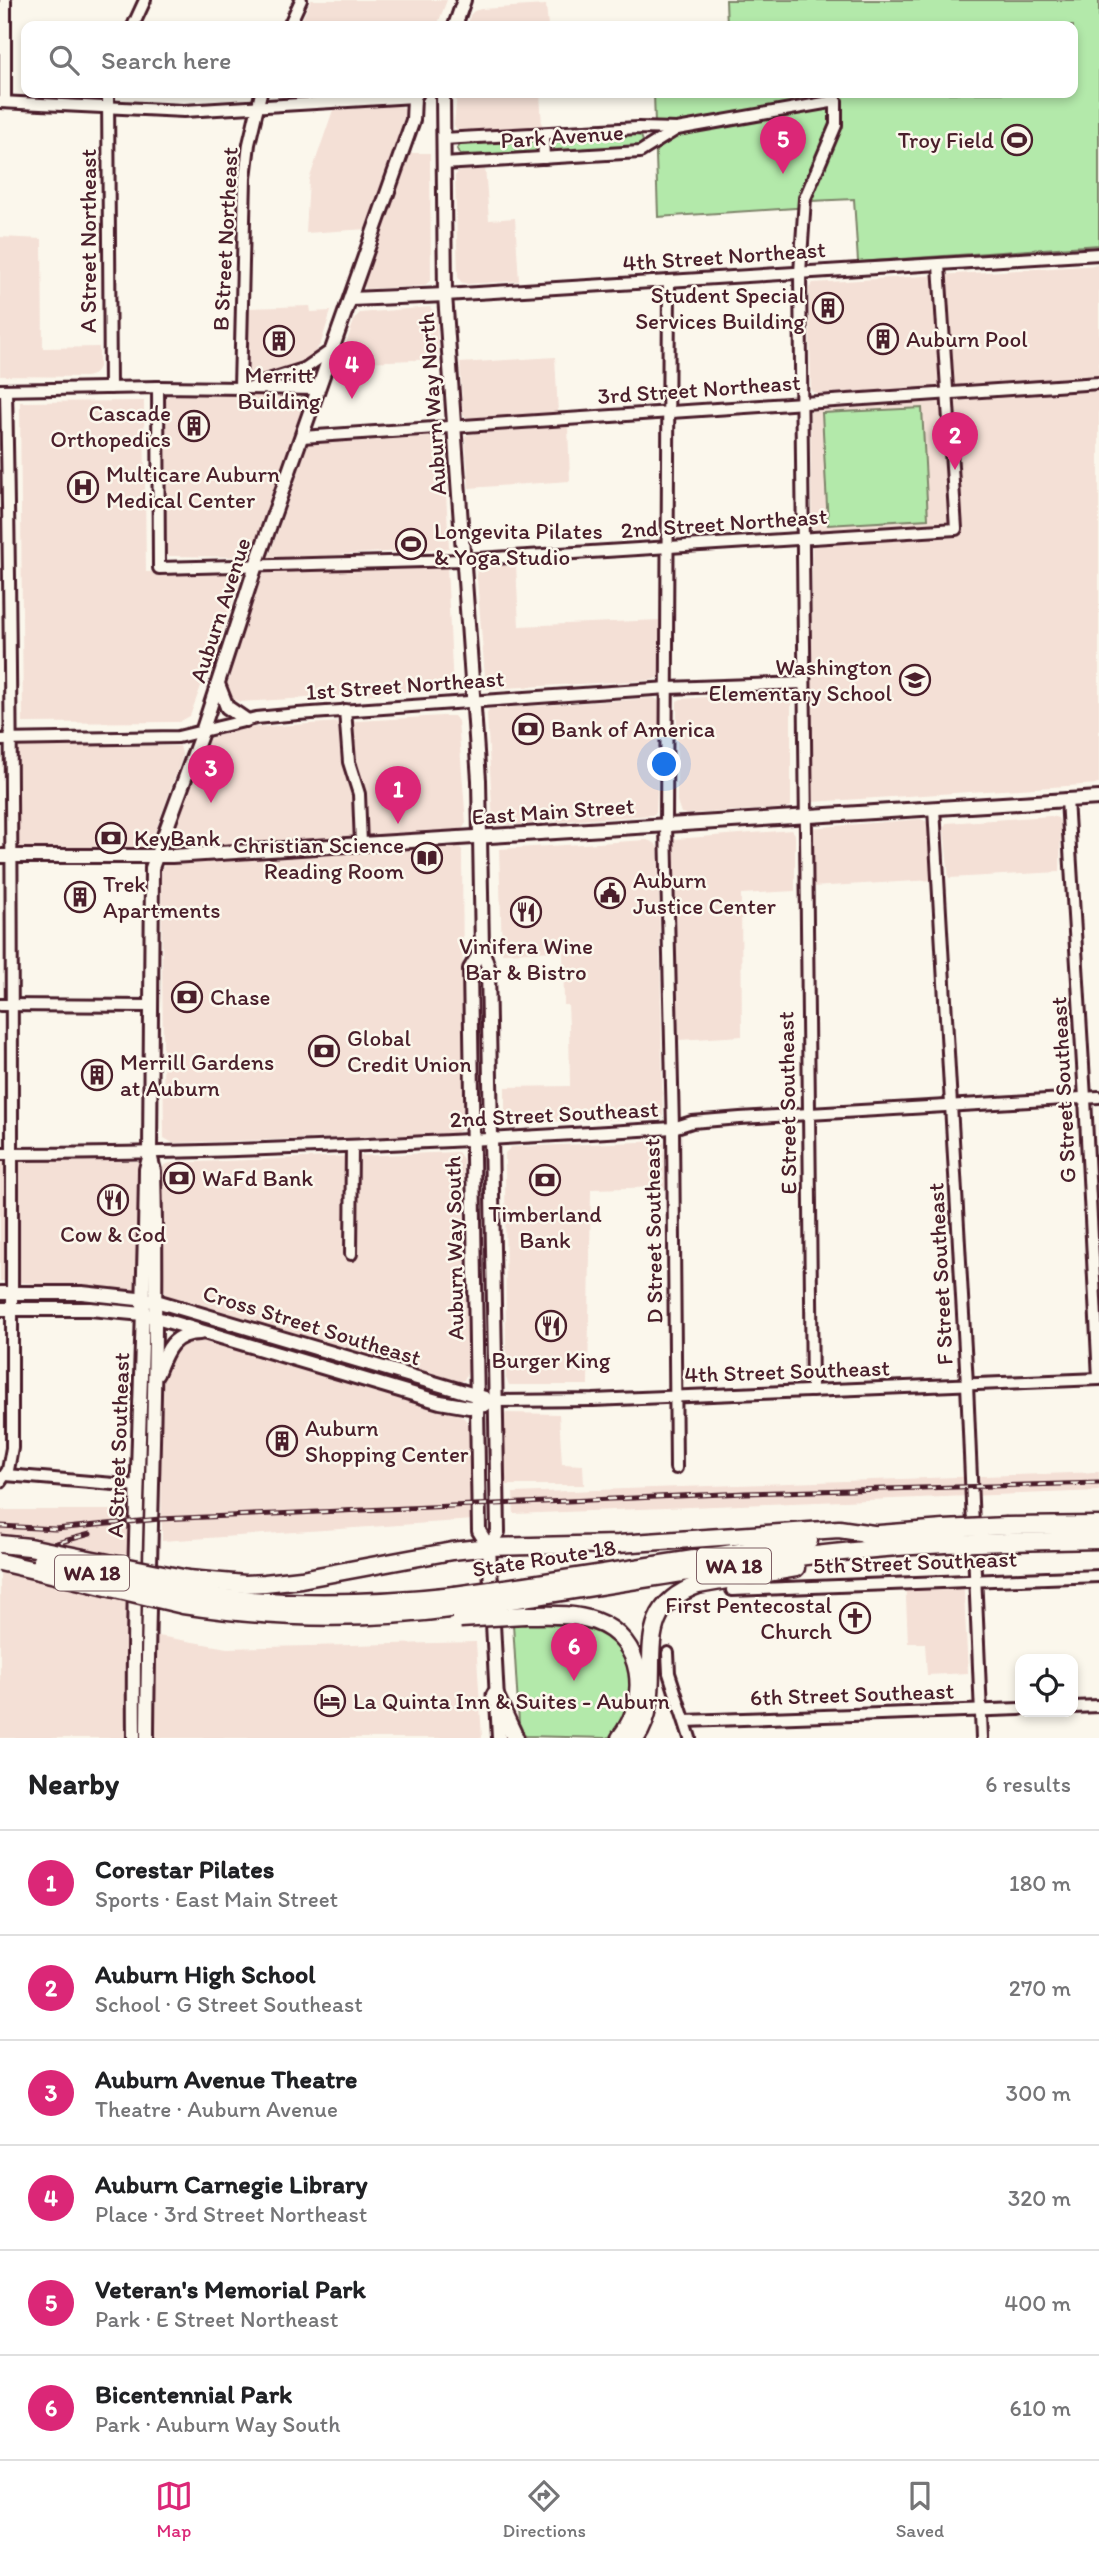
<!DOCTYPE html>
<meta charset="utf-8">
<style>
:root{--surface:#fff;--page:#f2f2f2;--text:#202124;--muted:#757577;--line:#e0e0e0;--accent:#db2777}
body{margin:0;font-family:Itim,sans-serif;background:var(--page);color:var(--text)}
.controls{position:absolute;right:21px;bottom:21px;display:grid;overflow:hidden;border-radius:14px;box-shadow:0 4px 10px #0003}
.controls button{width:63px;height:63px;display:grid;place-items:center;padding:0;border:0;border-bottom:2px solid var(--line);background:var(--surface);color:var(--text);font:35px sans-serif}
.you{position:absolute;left:665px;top:765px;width:24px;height:24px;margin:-18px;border:5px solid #fff;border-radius:50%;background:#1a73e8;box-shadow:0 0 0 10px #1a73e833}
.badge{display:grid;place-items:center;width:46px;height:46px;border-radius:50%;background:var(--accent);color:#fff;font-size:23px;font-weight:700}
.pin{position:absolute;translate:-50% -58px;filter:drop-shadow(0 2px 4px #0008)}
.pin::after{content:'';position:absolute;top:37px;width:24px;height:21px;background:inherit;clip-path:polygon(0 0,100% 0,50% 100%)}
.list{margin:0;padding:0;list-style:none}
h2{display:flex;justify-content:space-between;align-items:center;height:91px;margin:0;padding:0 28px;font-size:30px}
h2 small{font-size:23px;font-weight:400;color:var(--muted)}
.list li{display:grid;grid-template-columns:46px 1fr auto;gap:21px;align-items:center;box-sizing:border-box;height:105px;padding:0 28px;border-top:2px solid var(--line)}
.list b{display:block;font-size:26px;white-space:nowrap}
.list p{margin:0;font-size:23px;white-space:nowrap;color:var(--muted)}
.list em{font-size:23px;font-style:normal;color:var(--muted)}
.icon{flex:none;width:38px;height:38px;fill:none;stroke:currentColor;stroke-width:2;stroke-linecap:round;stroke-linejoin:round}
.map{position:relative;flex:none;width:1099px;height:1738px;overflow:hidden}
.search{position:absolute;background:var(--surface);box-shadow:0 4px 10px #0003;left:21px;right:21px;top:21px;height:77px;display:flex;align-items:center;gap:18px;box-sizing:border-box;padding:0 24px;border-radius:14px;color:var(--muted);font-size:26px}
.sheet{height:721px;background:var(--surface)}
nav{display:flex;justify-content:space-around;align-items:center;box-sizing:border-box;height:98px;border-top:2px solid var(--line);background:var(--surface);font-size:19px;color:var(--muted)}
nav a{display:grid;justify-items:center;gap:4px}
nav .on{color:var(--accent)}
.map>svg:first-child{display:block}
.built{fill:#f4e0d6}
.green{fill:#b3e9aa;stroke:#7e846a;stroke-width:2}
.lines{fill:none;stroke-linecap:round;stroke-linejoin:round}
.minor-casing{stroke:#4a1f2b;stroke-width:16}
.major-casing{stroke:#4a1f2b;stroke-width:18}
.highway-casing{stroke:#4a1f2b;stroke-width:21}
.minor{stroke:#fbf7ec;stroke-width:10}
.major{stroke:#fbf7ec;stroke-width:12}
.highway{stroke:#fbf7ec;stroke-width:16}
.rail-casing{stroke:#4a1f2b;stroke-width:5}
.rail{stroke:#fbf7ec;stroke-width:2.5;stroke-dasharray:8;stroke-linecap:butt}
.highway-bridge-casing{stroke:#4a1f2b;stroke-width:21;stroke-linecap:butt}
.highway-bridge{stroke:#fbf7ec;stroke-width:16}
.labels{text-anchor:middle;stroke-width:5;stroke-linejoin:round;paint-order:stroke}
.shield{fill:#fbf7ec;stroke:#7f6065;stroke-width:2}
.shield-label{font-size:21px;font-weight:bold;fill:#4a1f2b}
.street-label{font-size:23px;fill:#4a1f2b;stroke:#fbf7ec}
.poi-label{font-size:23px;fill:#4a1f2b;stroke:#fbf7ec;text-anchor:start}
</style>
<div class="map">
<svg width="1099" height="1738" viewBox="0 0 1099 1738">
<rect width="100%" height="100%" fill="#fbf7ec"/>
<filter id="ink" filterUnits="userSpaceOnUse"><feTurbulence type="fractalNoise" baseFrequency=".0143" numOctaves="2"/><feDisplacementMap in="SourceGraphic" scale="14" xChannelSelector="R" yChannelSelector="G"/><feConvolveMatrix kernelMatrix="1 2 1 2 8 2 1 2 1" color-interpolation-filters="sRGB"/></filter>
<g filter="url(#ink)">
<!-- built -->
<g class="built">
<path d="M311 0H447L437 26H299Z"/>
<path d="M546 5 548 26H468L470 15 474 11 481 9Z"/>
<path d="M457 93H540L542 127 463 133 457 131 454 125Z"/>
<path d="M397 105 405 108 406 112 367 229 306 233 309 180 333 110Z"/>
<path d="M411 153H430L431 280 424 286 366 289 362 283Z"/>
<path d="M485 166 489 220 515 218 519 281 467 284 461 282 458 277 455 176 461 168Z"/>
<path d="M0 237 42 239 43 348 99 347V367L95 374 86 377 0 376Z"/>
<path d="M1099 265V784L812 802V539L810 411 866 407 865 391 817 394 811 391 809 288 813 283Z"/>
<path d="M310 306 311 312 331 311 321 343 312 357 279 374 253 375 249 372 247 369 248 308Z"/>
<path d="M430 307 436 314 439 359 339 363 355 318 360 313Z"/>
<path d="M555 357 558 413 469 419 463 415 460 363Z"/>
<path d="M171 395 299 396 304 401 305 407 253 553 250 557 166 556 165 402V399Z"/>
<path d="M144 401 146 572H243L190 716 179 722 23 723 20 402Z"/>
<path d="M568 426 570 481 469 488 465 436 470 434Z"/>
<path d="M438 434 443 439 449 548 272 559 269 557 308 444Z"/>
<path d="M516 564 519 626 660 620V676L653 680 486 689 476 567Z"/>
<path d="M445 565 447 567 453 689 240 702 228 697 227 686 256 578 260 574 271 571Z"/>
<path d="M786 691 791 695V806L787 808 686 814 681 813 677 801V701L681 699Z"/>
<path d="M655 698 661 703 656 813 652 815 496 826 493 824 487 714 489 709Z"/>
<path d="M442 716H454L458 721 466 823 460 833 186 850 173 846 172 833 207 740 210 738 241 728Z"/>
<path d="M29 742 34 745 180 746 182 754 181 760 150 846 146 850H140L137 847 34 848 27 851 19 848 17 839 19 761 15 752 21 744Z"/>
<path d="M1051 816 1058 818 1061 823 1060 872 949 878 944 828 946 823Z"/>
<path d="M921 819 930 823 934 880 811 887 810 828Z"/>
<path d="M792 830 795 834V891L741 894 742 1036 679 1040 673 844 675 839Z"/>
<path d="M647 840 655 843 658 848 663 1118 505 1123V1087L570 1086 569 1026 568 1005H564L563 951 502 953 499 849Z"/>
<path d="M457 844 462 850 464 1123 461 1130 454 1134 173 1143 164 1138 161 870 166 861Z"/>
<path d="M664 1141 665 1187 591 1189 588 1385H509L506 1378 505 1153 511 1147Z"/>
<path d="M458 1152 463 1159 468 1371 464 1380 457 1383 452 1384 166 1296 164 1289 159 1213V1177L164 1165 171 1163Z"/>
<path d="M0 1161H142L141 1287 134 1291 0 1281Z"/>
<path d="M200 1337 457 1413 465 1419 469 1426 470 1488 474 1520 162 1541 160 1399 168 1357 177 1343Z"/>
<path d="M506 1413 559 1414 562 1464 583 1465 584 1485H502L501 1425Z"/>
<path d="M1099 1472V1491L514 1514 513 1493Z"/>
<path d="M0 1510H128L125 1738H0Z"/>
<path d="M963 1573 968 1673 927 1675 925 1643H908L905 1576Z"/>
<path d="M153 1635 227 1648 476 1642 482 1738H152Z"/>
</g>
<!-- green -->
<g class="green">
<path d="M726 0H1099V245L858 262 854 199 811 201 810 207 658 217 654 93H1073V26H727Z"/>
<path d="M637 134 641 136 643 141 638 147 555 151 552 145 554 139Z"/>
<path d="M533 140 539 144 537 152 460 155 457 149 461 144Z"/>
<path d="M922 408 928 519 828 525 822 413Z"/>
<path d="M513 1624C566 1624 632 1619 631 1691 630 1710 624 1726 608 1738L525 1736 519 1723Z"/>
</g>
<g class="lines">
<!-- minor casing -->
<g class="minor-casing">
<g id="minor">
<path d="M133 26 145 0"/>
<path d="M289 26 301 0"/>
<path d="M108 93 110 388"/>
<path d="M0 102 184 111 414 97"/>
<path d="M5 102V0"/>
<path d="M543 134 544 158"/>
<path d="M443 139 638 128 677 129 836 101V125L805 198 800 273 812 1391"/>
<path d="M443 164 640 152 677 129"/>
<path d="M669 281 666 825 673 1128 676 1468"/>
<path d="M445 295 1099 254"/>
<path d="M256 384 304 369 333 349"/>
<path d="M158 387 159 568 463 560 956 529 939 265"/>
<path d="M240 388 245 178 249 144 261 93"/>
<path d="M0 390 158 387 318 389"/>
<path d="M302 437 1099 383"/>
<path d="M345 710 349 762 359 794 361 844"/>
<path d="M0 740 178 737 256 718 298 714 668 688 804 683"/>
<path d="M1067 799 1085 1098 1099 1379"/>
<path d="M934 808 967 1384 982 1738"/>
<path d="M0 1005 150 1006"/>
<path d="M0 1154C225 1154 448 1142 673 1128L692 1122 740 1118 1099 1097"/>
<path d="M351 1254 352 1146"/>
<path d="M495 1401 593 1400 1099 1379"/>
<path d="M6 1475 138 1486"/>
<path d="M0 1482 8 1470 12 1448C12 1095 13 743 6 390"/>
<path d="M732 1590 1099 1576"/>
<path d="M668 1653 669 1673 690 1738"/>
<path d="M1073 1707 1099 1706"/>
<path d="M685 1721 1020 1709"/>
</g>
</g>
<!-- major casing -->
<g class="major-casing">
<g id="major">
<path d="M455 26 464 0"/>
<path d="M443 93 445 295 479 780 482 949 488 967 498 1532 489 1547"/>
<path d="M351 299 445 295"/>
<path d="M218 684 227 707 246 720"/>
<path d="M0 856H172L1099 798"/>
<path d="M482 949 470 969 479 1531 489 1547 499 1738"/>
<path d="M0 1293H82L156 1301 485 1398"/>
<path d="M0 1309H90L143 1314 440 1402 469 1407 485 1405"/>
<path d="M157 1374C166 1351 172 1333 200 1333"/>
<path d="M134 1738C132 1548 144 1359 146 1169L149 1158"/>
<path d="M147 1738C148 1549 159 1360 154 1171L150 1154 152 868 202 732 256 565 413 120 414 97 417 93"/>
</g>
</g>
<!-- highway casing -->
<g class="highway-casing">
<g id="highway">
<path d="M1007 1526 1099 1525"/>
<path d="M866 1535 944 1529"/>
<path d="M1007 1542 1099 1540"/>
<path d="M188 1579 245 1584 265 1583 301 1579 452 1551 489 1547 618 1544 839 1529 873 1534"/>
<path d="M526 1585 809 1541"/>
<path d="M185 1593C275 1606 365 1605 455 1595"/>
<path d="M524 1598C664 1576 804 1551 946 1544"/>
<path d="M183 1605C274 1619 365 1621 457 1608"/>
<path d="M525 1615C548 1615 572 1613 595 1621 645 1639 650 1700 620 1738"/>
<path d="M495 1695 515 1738"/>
<path d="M636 1738C672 1685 620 1612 698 1585L796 1568"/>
</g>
</g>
<!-- minor -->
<use href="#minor" class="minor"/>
<!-- major -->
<use href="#major" class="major"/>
<!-- highway -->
<use href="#highway" class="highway"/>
<!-- rail casing -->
<g class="rail-casing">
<g id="rail">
<path d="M0 1526 55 1529 160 1519 746 1493 1099 1483"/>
<path d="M0 1565 57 1543 90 1534"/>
</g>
</g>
<!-- rail -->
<use href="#rail" class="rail"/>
<!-- highway-bridge casing -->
<g class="highway-bridge-casing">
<g id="highway-bridge">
<path d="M944 1529 1007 1526"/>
<path d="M0 1544 29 1547 188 1579"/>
<path d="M946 1544 1007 1542"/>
<path d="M41 1560 133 1583 185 1593"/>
<path d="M0 1562 183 1605"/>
<path d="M455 1595 526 1585"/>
<path d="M457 1608 524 1598"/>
<path d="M460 1619 525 1615"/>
</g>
</g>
<!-- highway-bridge -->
<use href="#highway-bridge" class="highway-bridge"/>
</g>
</g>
<!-- icons -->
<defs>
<g id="stadium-ring" transform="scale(1.575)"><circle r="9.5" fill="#fbf7ec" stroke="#4a1f2b" stroke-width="1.5"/><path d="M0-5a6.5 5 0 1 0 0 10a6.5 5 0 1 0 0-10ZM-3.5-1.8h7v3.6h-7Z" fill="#4a1f2b"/></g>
<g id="building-ring" transform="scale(1.575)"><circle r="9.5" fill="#fbf7ec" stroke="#4a1f2b" stroke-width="1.5"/><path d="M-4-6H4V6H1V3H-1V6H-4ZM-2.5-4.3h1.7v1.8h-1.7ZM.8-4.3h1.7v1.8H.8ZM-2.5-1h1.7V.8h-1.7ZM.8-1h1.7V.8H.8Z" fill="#4a1f2b"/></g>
<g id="hospital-ring" transform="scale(1.575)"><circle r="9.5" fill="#fbf7ec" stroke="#4a1f2b" stroke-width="1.5"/><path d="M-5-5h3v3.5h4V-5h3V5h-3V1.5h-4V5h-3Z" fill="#4a1f2b"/></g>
<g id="school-ring" transform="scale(1.575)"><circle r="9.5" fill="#fbf7ec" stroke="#4a1f2b" stroke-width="1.5"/><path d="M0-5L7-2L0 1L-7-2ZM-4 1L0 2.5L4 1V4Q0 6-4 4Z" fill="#4a1f2b"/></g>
<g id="bank-ring" transform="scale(1.575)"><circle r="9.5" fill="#fbf7ec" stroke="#4a1f2b" stroke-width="1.5"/><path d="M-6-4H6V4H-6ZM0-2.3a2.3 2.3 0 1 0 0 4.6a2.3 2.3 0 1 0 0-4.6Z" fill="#4a1f2b"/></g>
<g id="library-ring" transform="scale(1.575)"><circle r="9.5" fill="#fbf7ec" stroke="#4a1f2b" stroke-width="1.5"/><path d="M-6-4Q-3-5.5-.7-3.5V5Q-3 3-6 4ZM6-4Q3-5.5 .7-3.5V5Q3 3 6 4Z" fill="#4a1f2b"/></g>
<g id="civic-ring" transform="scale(1.575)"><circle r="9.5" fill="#fbf7ec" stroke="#4a1f2b" stroke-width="1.5"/><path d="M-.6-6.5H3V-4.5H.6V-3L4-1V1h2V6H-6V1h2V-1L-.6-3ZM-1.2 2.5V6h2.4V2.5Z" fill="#4a1f2b"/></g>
<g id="restaurant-ring" transform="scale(1.575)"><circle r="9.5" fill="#fbf7ec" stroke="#4a1f2b" stroke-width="1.5"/><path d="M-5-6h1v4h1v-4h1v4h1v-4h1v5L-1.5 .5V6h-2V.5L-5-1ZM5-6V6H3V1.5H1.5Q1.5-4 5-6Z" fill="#4a1f2b"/></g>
<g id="church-ring" transform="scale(1.575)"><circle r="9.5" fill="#fbf7ec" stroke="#4a1f2b" stroke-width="1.5"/><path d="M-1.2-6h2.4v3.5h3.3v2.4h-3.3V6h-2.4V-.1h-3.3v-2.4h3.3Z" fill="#4a1f2b"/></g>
<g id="hotel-ring" transform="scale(1.575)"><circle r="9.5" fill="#fbf7ec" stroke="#4a1f2b" stroke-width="1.5"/><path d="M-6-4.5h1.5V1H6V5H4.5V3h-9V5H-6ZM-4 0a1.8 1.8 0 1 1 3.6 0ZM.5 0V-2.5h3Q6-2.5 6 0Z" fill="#4a1f2b"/></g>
</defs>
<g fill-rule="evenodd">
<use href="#stadium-ring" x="1017" y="140"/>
<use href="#building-ring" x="828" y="308"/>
<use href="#building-ring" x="883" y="339"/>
<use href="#building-ring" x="279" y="341"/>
<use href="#building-ring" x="194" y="426"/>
<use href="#hospital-ring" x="83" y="487"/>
<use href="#stadium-ring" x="411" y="544"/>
<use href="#school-ring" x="915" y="680"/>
<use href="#bank-ring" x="528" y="729"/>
<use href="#bank-ring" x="111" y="838"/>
<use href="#library-ring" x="427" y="858"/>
<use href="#civic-ring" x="610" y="893"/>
<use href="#building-ring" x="80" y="897"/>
<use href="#restaurant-ring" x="526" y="912"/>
<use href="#bank-ring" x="187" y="997"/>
<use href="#bank-ring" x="324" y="1051"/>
<use href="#building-ring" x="97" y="1075"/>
<use href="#bank-ring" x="179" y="1178"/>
<use href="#bank-ring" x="545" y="1180"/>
<use href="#restaurant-ring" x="113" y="1200"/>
<use href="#restaurant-ring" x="551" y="1326"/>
<use href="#building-ring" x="282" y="1441"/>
<use href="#church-ring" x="855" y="1618"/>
<use href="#hotel-ring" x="330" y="1701"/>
</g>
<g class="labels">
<!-- shield labels -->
<g class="shield">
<rect x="697" y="1548.5" width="74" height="35" rx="5"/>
<rect x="55" y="1555.5" width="74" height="35" rx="5"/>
</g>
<g class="shield-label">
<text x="734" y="1573">WA 18</text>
<text x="92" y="1580">WA 18</text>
</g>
<!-- street labels -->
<g class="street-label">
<text transform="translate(562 136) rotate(-4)" y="8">Park Avenue</text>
<text transform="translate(225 239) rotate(-87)" y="8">B Street Northeast</text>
<text transform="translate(88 241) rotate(-90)" y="8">A Street Northeast</text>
<text transform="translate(724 256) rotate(-4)" y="8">4th Street Northeast</text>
<text transform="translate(699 389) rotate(-4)" y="8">3rd Street Northeast</text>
<text transform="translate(432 404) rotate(-94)" y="8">Auburn Way North</text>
<text transform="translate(724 523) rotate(-4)" y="8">2nd Street Northeast</text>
<text transform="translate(220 610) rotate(-72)" y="8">Auburn Avenue</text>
<text transform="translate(405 685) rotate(-4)" y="8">1st Street Northeast</text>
<text transform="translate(553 811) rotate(-4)" y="8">East Main Street</text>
<text transform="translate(1063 1090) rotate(-93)" y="8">G Street Southeast</text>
<text transform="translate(787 1103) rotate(-91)" y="8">E Street Southeast</text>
<text transform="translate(554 1114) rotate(-3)" y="8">2nd Street Southeast</text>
<text transform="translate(653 1231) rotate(-91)" y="8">D Street Southeast</text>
<text transform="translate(454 1248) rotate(-91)" y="8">Auburn Way South</text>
<text transform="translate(940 1274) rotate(-93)" y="8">F Street Southeast</text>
<text transform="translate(312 1325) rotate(17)" y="8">Cross Street Southeast</text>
<text transform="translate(787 1371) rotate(-2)" y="8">4th Street Southeast</text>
<text transform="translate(118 1445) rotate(-88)" y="8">A Street Southeast</text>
<text transform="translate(544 1558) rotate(-9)" y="8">State Route 18</text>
<text transform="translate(915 1562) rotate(-2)" y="8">5th Street Southeast</text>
<text transform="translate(852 1694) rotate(-2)" y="8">6th Street Southeast</text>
</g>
<!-- poi labels -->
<g class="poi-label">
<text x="994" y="148" text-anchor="end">Troy Field</text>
<text x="805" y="303" text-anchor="end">Student Special<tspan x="805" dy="26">Services Building</tspan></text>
<text x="906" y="347">Auburn Pool</text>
<text x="279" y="383" text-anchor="middle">Merritt<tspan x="279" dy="26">Building</tspan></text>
<text x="171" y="421" text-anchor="end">Cascade<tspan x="171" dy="26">Orthopedics</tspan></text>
<text x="106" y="482">Multicare Auburn<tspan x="106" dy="26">Medical Center</tspan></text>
<text x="434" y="539">Longevita Pilates<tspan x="434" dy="26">&amp; Yoga Studio</tspan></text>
<text x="892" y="675" text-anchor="end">Washington<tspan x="892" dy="26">Elementary School</tspan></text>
<text x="551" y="737">Bank of America</text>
<text x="134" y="846">KeyBank</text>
<text x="404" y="853" text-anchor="end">Christian Science<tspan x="404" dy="26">Reading Room</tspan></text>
<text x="633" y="888">Auburn<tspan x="633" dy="26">Justice Center</tspan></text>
<text x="103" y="892">Trek<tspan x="103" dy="26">Apartments</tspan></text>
<text x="526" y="954" text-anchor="middle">Vinifera Wine<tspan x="526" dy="26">Bar &amp; Bistro</tspan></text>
<text x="210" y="1005">Chase</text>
<text x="347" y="1046">Global<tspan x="347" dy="26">Credit Union</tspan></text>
<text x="120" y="1070">Merrill Gardens<tspan x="120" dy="26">at Auburn</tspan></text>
<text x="202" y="1186">WaFd Bank</text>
<text x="545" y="1222" text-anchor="middle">Timberland<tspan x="545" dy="26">Bank</tspan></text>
<text x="113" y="1242" text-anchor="middle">Cow &amp; Cod</text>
<text x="551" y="1368" text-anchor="middle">Burger King</text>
<text x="305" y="1436">Auburn<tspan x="305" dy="26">Shopping Center</tspan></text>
<text x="832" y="1613" text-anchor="end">First Pentecostal<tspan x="832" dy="26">Church</tspan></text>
<text x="353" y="1709">La Quinta Inn &amp; Suites - Auburn</text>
</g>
</g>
</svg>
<div class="controls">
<button><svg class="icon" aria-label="locate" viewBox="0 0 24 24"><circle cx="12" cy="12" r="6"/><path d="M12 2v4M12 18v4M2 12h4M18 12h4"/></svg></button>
</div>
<div class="you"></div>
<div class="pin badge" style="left:398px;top:824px">1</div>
<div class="pin badge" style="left:955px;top:470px">2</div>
<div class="pin badge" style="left:211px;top:803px">3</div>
<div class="pin badge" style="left:352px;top:399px">4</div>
<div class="pin badge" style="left:783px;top:174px">5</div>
<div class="pin badge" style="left:574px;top:1681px">6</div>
<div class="search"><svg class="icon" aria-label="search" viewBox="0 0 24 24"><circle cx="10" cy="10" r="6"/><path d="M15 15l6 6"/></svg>Search here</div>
</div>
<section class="sheet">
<h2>Nearby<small>6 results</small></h2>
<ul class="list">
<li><span class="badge">1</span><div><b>Corestar Pilates</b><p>Sports · East Main Street</p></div><em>180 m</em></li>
<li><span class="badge">2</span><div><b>Auburn High School</b><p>School · G Street Southeast</p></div><em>270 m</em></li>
<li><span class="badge">3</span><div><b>Auburn Avenue Theatre</b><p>Theatre · Auburn Avenue</p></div><em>300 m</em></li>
<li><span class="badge">4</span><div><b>Auburn Carnegie Library</b><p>Place · 3rd Street Northeast</p></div><em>320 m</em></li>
<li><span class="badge">5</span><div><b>Veteran's Memorial Park</b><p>Park · E Street Northeast</p></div><em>400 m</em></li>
<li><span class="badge">6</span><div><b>Bicentennial Park</b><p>Park · Auburn Way South</p></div><em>610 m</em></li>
</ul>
</section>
<nav>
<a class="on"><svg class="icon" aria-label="map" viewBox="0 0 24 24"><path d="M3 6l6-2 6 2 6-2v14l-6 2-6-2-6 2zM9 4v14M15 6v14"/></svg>Map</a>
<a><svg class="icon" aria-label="directions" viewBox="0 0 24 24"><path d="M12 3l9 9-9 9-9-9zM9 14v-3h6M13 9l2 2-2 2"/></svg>Directions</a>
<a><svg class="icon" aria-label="saved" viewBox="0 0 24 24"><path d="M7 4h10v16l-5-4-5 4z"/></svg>Saved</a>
</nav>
